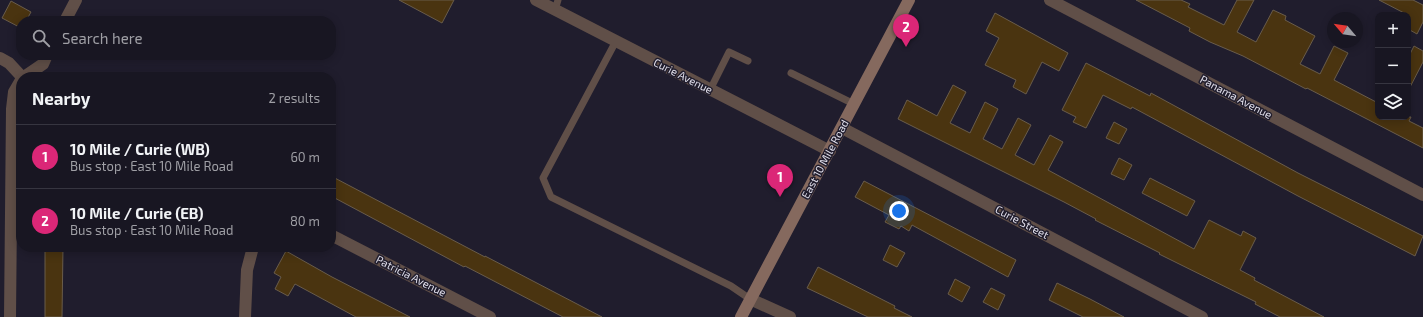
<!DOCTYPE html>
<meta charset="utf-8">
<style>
:root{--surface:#181622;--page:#211f2a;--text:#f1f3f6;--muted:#9f9fa5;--line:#363540;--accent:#db2777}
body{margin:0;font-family:"Exo 2",sans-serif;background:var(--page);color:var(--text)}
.controls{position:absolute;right:12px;top:12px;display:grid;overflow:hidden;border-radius:8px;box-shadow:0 2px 10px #0003}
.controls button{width:36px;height:36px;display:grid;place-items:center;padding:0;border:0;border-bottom:1px solid var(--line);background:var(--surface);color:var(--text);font:20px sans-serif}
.compass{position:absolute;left:1327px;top:12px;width:36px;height:36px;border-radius:50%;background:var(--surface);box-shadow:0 2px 10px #0003;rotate:299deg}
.you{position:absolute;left:899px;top:211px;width:14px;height:14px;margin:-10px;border:3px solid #fff;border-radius:50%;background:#1a73e8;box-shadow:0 0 0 6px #1a73e833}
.badge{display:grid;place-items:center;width:26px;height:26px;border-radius:50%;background:var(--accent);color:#fff;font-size:13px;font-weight:700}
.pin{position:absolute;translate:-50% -33px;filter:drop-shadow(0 1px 2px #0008)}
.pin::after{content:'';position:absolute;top:21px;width:14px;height:12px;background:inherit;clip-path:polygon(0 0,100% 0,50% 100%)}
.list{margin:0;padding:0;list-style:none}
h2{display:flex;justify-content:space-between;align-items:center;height:52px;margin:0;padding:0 16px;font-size:17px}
h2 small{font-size:13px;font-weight:400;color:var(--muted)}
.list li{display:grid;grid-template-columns:26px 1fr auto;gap:12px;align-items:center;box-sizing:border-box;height:64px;padding:0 16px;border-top:1px solid var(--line)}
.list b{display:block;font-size:15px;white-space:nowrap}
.list p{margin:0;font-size:13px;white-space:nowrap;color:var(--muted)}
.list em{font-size:13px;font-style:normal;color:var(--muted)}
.icon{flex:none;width:22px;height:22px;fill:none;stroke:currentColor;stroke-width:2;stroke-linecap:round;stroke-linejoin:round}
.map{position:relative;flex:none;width:1423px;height:317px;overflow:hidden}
.search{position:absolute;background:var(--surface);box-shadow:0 2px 10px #0003;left:16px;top:16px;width:320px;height:44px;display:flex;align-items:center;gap:10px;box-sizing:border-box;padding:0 14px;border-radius:16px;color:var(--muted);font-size:15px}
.panel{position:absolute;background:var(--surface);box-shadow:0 2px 10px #0003;left:16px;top:72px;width:320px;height:180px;border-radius:16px}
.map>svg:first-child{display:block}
.building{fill:#4a3410;stroke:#695c4b}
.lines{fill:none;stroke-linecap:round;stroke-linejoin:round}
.lane{stroke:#604f48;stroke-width:7}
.street{stroke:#604f48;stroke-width:12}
.secondary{stroke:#85695e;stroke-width:12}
.labels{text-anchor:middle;stroke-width:3;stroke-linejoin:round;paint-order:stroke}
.street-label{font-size:11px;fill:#e1dfeb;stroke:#201d2d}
</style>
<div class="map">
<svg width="1423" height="317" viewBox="0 0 1423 317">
<rect width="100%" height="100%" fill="#201d2d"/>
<!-- building -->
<g class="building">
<path d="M399 0H454L442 23Z"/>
<path d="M1136 0H1181L1190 4 1188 7 1224 25 1237 0H1254L1237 32 1256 42 1273 10 1286 16 1285 20 1315 36 1300 64 1320 74 1334 46 1348 53 1334 80 1378 103V117H1411L1409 121 1423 128V148L1307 88 1306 89 1243 56 1210 42 1189 31 1190 28Z"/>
<path d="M1379 0H1413L1423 5V22L1417 34 1408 29V15Z"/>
<path d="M11 1 31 12 26 21H21V28L2 18Z"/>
<path d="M995 13 1068 53 1059 71 1042 62 1026 94 1013 87 1016 80 985 65 999 38 986 31Z"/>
<path d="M1414 46 1423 51V62L1408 91V58Z"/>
<path d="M1086 63 1150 96 1151 93 1298 173 1423 236 1415 256 1298 196 1132 107 1131 109 1103 95 1086 128 1073 122 1076 117 1062 110Z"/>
<path d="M953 85 966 92 950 123 970 133 985 102 998 109 983 139 1002 149 1018 118 1031 125 1015 155 1034 165 1050 135 1063 142 1048 170 1194 249 1209 220 1241 236 1243 231 1256 238 1240 270 1255 278 1254 280 1324 317H1280L1255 304 1256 302 1159 254 1160 253 1095 220 1096 219 1064 202 898 119 907 100 937 116Z"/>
<path d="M1114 122 1127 129 1119 144 1106 138Z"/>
<path d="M1119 158 1132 165 1124 180 1111 174Z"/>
<path d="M331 176 485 257V256L602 317H563L465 266 464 267 331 196Z"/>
<path d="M1150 178 1195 201 1187 216 1142 193Z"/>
<path d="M864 181 1016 260 1008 277 912 225 909 231 901 226 899 229 885 222 889 215 855 197Z"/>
<path d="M890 245 905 253 897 267 883 260Z"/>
<path d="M45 247H63L62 317H45Z"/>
<path d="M286 251 332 277 410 317H356L295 284 288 296 275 289 281 277 274 273Z"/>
<path d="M818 267 895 306 894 308 912 317H868L807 288Z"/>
<path d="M955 279 970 287 962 302 948 294Z"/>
<path d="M1057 283 1090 299 1124 317H1083L1049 300Z"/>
<path d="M991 288 1005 295 998 310 983 302Z"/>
</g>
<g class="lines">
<!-- lane -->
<g class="lane">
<path d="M555 10 558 0"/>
<path d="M616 41 543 178 551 197 731 286 750 299"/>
<path d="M791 73 854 104"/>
<path d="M710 90 729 52 748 61"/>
</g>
<!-- street -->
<g class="street">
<path d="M536 0 830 151"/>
<path d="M1050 0 1423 195"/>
<path d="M65 21 76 0"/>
<path d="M0 58 9 63 22 77"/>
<path d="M24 77 43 64 47 55"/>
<path d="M842 128 1202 317"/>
<path d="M331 235 490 317"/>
<path d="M750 299 790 317"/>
<path d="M10 317 12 109 14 92 21 80"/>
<path d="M245 317 247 270 253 247"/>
</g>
<!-- secondary -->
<path class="secondary" d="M741 317 909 0"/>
</g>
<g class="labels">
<!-- street labels -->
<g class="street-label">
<text transform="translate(683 76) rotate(27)" y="4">Curie Avenue</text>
<text transform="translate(1236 97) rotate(28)" y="4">Panama Avenue</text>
<text transform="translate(825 159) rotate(-62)" y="4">East 10 Mile Road</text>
<text transform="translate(1022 222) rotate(28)" y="4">Curie Street</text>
<text transform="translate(411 276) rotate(27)" y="4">Patricia Avenue</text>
</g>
</g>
</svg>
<div class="controls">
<button>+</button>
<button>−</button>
<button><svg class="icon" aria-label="layers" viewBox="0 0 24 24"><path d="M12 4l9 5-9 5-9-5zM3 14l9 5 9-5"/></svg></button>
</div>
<svg class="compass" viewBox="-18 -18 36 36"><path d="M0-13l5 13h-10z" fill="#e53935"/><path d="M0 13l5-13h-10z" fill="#9f9fa5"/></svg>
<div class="you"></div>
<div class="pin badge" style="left:780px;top:197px">1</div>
<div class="pin badge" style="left:906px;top:47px">2</div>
<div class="search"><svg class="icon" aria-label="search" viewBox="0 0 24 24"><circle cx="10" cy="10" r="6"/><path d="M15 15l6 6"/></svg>Search here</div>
<section class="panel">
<h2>Nearby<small>2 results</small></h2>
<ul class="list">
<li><span class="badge">1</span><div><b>10 Mile / Curie (WB)</b><p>Bus stop · East 10 Mile Road</p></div><em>60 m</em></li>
<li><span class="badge">2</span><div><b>10 Mile / Curie (EB)</b><p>Bus stop · East 10 Mile Road</p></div><em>80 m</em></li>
</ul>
</section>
</div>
